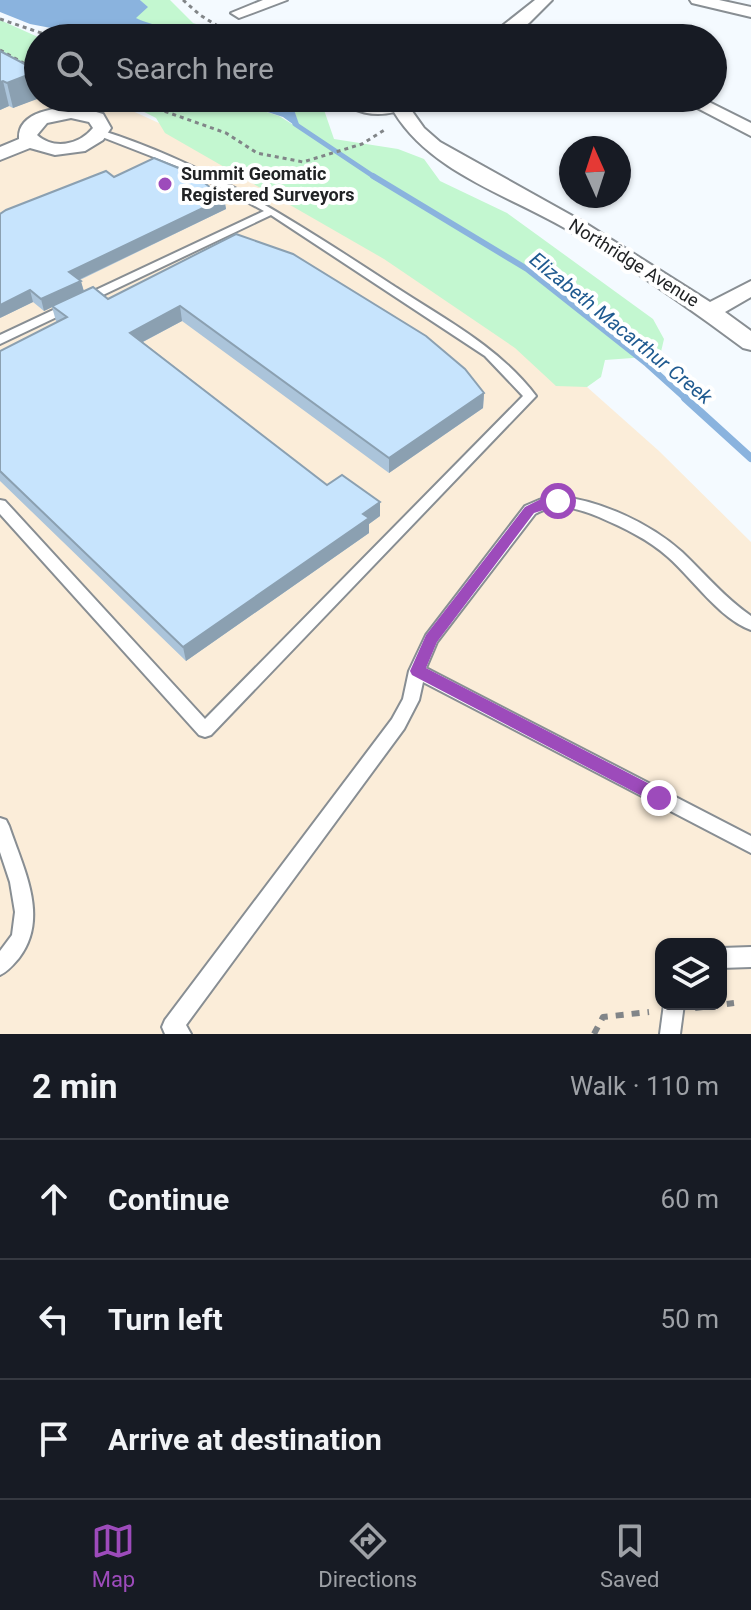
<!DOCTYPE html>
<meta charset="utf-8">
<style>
:root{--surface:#171b24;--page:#20242c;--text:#f1f3f6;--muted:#9ea1a6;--line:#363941;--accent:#9d4bbb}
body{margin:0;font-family:Roboto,sans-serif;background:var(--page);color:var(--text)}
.controls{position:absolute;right:24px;bottom:24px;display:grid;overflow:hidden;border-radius:16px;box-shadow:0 2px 6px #0004}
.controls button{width:72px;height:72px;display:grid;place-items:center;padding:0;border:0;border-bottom:2px solid var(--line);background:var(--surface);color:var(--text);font:40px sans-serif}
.compass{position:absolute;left:559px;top:136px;width:72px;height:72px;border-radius:50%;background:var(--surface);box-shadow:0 2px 6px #0004;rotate:357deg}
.stop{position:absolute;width:24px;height:24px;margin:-18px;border:6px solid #9d4bbb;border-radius:50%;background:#fff}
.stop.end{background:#9d4bbb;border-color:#fff;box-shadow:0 2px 8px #0008}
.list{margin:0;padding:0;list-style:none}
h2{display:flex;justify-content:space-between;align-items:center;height:104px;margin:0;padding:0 32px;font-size:34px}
h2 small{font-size:26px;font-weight:400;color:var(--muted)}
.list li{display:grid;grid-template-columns:52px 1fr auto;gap:24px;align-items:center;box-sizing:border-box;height:120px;padding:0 32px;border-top:2px solid var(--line)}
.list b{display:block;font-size:30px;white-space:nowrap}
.list em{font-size:26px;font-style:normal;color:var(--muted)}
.icon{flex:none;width:44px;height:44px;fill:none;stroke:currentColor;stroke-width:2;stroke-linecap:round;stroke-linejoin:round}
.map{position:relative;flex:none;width:751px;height:1034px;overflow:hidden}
.search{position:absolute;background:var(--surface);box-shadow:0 2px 6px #0004;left:24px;right:24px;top:24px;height:88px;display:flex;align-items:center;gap:20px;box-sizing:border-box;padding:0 28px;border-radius:44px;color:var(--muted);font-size:30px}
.sheet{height:464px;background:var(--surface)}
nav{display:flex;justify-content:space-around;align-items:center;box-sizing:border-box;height:112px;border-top:2px solid var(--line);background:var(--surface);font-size:22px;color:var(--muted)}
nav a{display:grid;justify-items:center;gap:4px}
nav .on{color:var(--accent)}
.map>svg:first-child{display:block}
.commercial{fill:#fbedd9;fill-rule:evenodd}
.green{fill:#c3f7d0}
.water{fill:#8ab3de}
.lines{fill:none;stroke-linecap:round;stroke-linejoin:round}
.stream-far2{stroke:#8ab3de;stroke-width:5}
.stream-far1{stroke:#8ab3de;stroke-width:6}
.stream{stroke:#8ab3de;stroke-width:8}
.lane-casing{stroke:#888e93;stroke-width:4}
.street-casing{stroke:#888e93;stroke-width:4}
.path-far1{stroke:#818588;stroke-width:3;stroke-dasharray:4 4;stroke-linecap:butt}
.path{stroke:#818588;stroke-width:6;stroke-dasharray:8 8;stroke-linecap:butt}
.lane{fill:#fff;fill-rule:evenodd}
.street{fill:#fff;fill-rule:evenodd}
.wall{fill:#abc4da}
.shaded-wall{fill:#8ba0b1}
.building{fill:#c7e4fd;stroke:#8ba0b1;stroke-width:2}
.route{fill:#9d4bbb}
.poi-dot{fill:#9d4bbb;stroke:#fff;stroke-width:3}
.labels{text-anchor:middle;stroke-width:8;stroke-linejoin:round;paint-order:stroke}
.far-poi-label{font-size:18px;font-weight:bold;fill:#212325;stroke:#fff;text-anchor:start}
.far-street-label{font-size:18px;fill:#212325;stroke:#fff}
.far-water-label{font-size:20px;font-style:italic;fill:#1f5a90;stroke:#fff}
</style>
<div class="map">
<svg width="751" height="1034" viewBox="0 0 751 1034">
<rect width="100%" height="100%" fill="#f4faff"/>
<!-- commercial -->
<path class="commercial" d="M0 44 38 64V98H104L240 160 491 311 587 387 659 451 751 542V1034H0ZM661 944H721V1004H661Z"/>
<!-- green -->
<g class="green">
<path d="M140 0H170L193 23 240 38H198L177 27 152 26 135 18 147 7Z"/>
<path d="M0 20 38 37 94 31 110 38H38V72L0 56Z"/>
<path d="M117 98H225L279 116 300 129 290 98H315L323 107 334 139 398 149 424 159 440 181 507 213 653 319 664 339 660 356 605 360 601 377 587 387 556 386 515 348 384 259 165 133 156 118Z"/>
</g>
<!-- water -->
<g class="water">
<path d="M0 0H140L148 7 136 18C159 29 175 25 198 38H110L94 31H67L30 24 0 12Z"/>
<path d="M225 98H290L301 130 283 117Z"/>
</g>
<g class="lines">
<!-- stream-far2 -->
<path class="stream-far2" d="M295 124 376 178"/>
<!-- stream-far1 -->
<path class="stream-far1" d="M373 176 527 269 647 364 687 400"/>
<!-- stream -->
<path class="stream" d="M685 398 751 458"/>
<!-- lane casing -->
<g class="lane-casing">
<g id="lane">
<path d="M100 130C209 164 302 226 397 288 446 320 500 348 536 396L211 735 205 737 199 735 0 514V500L5 501 205 719 523 396 485 356 271 215 0 344V335L264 211 192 172 97 135V131Z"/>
<path d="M558 496C601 501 650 523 682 552 705 574 725 598 751 616V630C720 619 693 579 668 557 648 539 624 528 599 517 577 508 557 502 535 514L437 642 426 668 751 836V853L423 682 419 700 404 729 186 1025 191 1034H165L162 1027 165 1020 392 719 403 699 409 671 426 635 525 506 539 500Z"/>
<path d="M0 818 6 820 9 826C23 868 50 918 19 958 13 965 8 971 0 975V951L12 935 15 912 10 882 0 852Z"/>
<path d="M751 947V967L721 968V948Z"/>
<path d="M664 1004H684L680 1034H660Z"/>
</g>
</g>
<!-- street casing -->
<g class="street-casing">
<g id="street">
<path d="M263 0H287L239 18 231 13Z"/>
<path d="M535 0H552L529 23 506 38H487Z"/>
<path d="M690 0H719L751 7V17L692 3Z"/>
<path d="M339 98H360L379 103 398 98H419L409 107 424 128 440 142 585 223 710 302 751 281V297L725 312 751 331V350L743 348C687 306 630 267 570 231 511 196 431 173 394 112 375 117 352 113 339 98Z"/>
<path d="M678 98H701L751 123V136Z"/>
<path d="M79 107 103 114 111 128 103 140 85 151 55 155 30 148 0 160V147L19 139C17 111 58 107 79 107ZM71 118 89 122 93 128C79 145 54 150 37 135L47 123Z"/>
</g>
</g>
<!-- path-far1 -->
<g class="path-far1">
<path d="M183 0 200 15 237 38"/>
<path d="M0 19 56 38"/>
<path d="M0 50 38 71"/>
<path d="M127 98 226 133 257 153 303 162 362 144 386 129"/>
</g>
<!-- path -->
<g class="path">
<path d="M695 1008 734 1003"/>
<path d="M594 1034 603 1017 649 1012"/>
</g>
<!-- lane -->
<use href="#lane" class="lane"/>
<!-- street -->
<use href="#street" class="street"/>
</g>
<!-- wall -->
<g class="wall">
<path d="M0 51 38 71V98L13 108 9 106 0 110Z"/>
<path d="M114 177 224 198 226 209 80 280 84 291 108 299 236 234 484 393 483 408 389 473 182 321 143 342 327 485 380 516 369 524V533L186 661 0 481V351L58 322 56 321 52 307 44 311 33 302 0 318Z"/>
</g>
<!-- shaded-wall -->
<g class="shaded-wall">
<path d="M38 71V98H40L13 108 7 83Z"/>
<path d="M3 81 9 106 0 110V82Z"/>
<path d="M224 198 226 209 72 283 69 272Z"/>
<path d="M81 281 84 292 44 311 41 299Z"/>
<path d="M30 290 33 302 0 318V305Z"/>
<path d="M180 306 182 321 133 347 130 333Z"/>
<path d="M484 393 483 408 389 473V458Z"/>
<path d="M380 502V516L369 524V533L186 661 183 647Z"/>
</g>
<!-- building -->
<g class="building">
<path d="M0 51 38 71 7 83 3 81 0 82Z"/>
<path d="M154 158 193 174 224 198 69 272 81 281 41 299 30 290 0 305V214L6 210 106 171 114 177Z"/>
<path d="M236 234 293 254 426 336 465 369 484 393 389 458 180 306 130 333 327 485 342 475 380 502 363 514 369 518 183 647 0 471V351L67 317 52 306 93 287 108 299Z"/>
</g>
<!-- route -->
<path class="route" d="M558 496 564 501 563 504 534 513 437 642 426 668 665 792 667 798 659 805 412 675 410 671 426 635 525 507 539 500Z"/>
<!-- markers -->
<circle class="poi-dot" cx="165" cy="184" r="8"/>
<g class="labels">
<!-- far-poi labels -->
<g class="far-poi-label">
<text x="181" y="180">Summit Geomatic<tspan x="181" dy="21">Registered Surveyors</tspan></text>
</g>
<!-- far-street labels -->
<g class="far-street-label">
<text transform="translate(634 263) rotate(32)" y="6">Northridge Avenue</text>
</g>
<!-- far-water labels -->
<g class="far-water-label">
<text transform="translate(621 328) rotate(39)" y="7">Elizabeth Macarthur Creek</text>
</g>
</g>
</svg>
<div class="controls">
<button><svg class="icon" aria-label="layers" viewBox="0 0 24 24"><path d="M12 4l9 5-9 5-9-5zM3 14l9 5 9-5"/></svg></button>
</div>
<svg class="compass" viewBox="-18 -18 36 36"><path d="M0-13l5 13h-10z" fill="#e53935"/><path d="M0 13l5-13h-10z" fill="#9ea1a6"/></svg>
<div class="stop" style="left:558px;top:501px"></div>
<div class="stop end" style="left:659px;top:798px"></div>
<div class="search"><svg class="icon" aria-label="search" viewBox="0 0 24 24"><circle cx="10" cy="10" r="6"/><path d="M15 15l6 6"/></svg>Search here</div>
</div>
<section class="sheet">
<h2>2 min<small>Walk · 110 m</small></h2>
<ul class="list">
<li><svg class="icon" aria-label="ahead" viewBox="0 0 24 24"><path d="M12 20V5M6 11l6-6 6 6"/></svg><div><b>Continue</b></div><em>60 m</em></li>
<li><svg class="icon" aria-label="left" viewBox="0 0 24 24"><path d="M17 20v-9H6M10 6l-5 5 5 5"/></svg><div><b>Turn left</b></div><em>50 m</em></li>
<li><svg class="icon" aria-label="arrive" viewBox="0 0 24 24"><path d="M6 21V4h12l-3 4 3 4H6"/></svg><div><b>Arrive at destination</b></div></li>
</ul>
</section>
<nav>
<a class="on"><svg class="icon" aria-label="map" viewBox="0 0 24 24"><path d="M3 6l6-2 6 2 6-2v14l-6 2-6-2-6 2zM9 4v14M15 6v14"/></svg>Map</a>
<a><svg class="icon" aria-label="directions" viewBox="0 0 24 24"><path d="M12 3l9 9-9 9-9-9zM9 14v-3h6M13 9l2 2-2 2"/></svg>Directions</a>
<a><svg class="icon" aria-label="saved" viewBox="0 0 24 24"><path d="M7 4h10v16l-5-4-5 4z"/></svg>Saved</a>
</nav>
